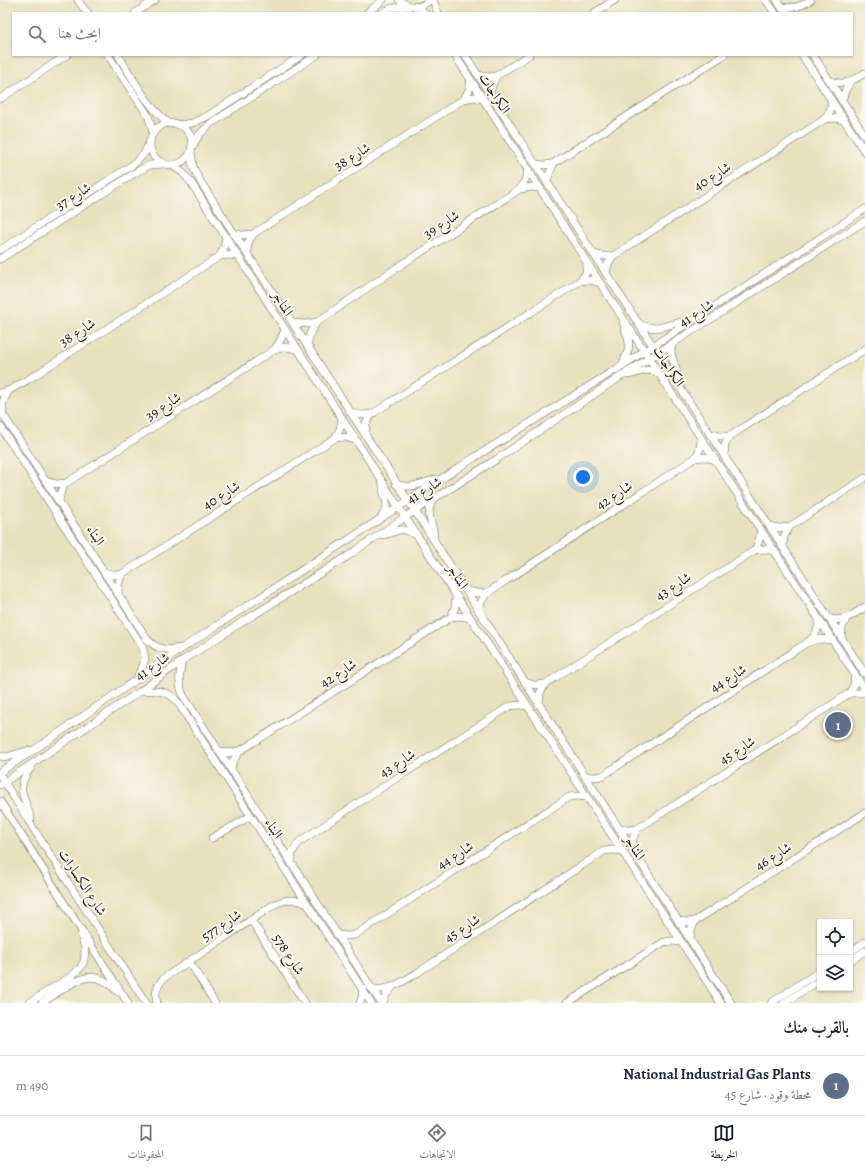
<!DOCTYPE html>
<html lang="ar">
<meta charset="utf-8">
<style>
:root{--surface:#fff;--page:#f2f2f3;--text:#1f2937;--muted:#747a83;--line:#e0e1e3;--accent:#111827}
body{margin:0;font-family:Alegreya,Amiri,serif;background:var(--page);color:var(--text);direction:rtl}
.controls{position:absolute;right:12px;bottom:12px;display:grid;overflow:hidden;border-radius:0px;box-shadow:0 1px 3px #0004}
.controls button{width:36px;height:36px;display:grid;place-items:center;padding:0;border:0;border-bottom:1px solid var(--line);background:var(--surface);color:var(--text);font:20px sans-serif}
.you{position:absolute;left:583px;top:477px;width:14px;height:14px;margin:-10px;border:3px solid #fff;border-radius:50%;background:#1a73e8;box-shadow:0 0 0 6px #1a73e833}
.badge{display:grid;place-items:center;width:26px;height:26px;border-radius:50%;background:var(--accent);color:#fff;font-size:13px;font-weight:700}
.pin{position:absolute;translate:-50% -50%;border:2px solid #fff;box-shadow:0 1px 4px #0006}
.list{margin:0;padding:0;list-style:none}
h2{display:flex;justify-content:space-between;align-items:center;height:52px;margin:0;padding:0 16px;font-size:17px}
h2 small{font-size:13px;font-weight:400;color:var(--muted)}
.list li{display:grid;grid-template-columns:26px 1fr auto;gap:12px;align-items:center;box-sizing:border-box;height:60px;padding:0 16px;border-top:1px solid var(--line)}
.list b{display:block;font-size:15px;white-space:nowrap}
.list p{margin:0;font-size:13px;white-space:nowrap;color:var(--muted)}
.list em{font-size:13px;font-style:normal;color:var(--muted)}
.icon{flex:none;width:22px;height:22px;fill:none;stroke:currentColor;stroke-width:2;stroke-linecap:round;stroke-linejoin:round}
.map{position:relative;flex:none;width:865px;height:1003px;overflow:hidden;direction:ltr}
.search{position:absolute;background:var(--surface);box-shadow:0 1px 3px #0004;left:12px;right:12px;top:12px;height:44px;display:flex;align-items:center;gap:10px;box-sizing:border-box;padding:0 14px;border-radius:0px;color:var(--muted);font-size:15px}
.sheet{height:112px;background:var(--surface)}
nav{display:flex;justify-content:space-around;align-items:center;box-sizing:border-box;height:56px;border-top:1px solid var(--line);background:var(--surface);font-size:11px;color:var(--muted)}
nav a{display:grid;justify-items:center;gap:2px}
nav .on{color:var(--accent)}
.map>svg:first-child{display:block}
.lines{fill:none;stroke-linecap:round;stroke-linejoin:round}
.minor-casing{stroke:#636155;stroke-width:8}
.minor{stroke:#fff;stroke-width:7}
.labels{text-anchor:middle;stroke-width:4;stroke-linejoin:round;paint-order:stroke}
.street-label{font-size:14px;fill:#1c1c1c;stroke:#fbf7ec}
</style>
<div class="map">
<svg width="865" height="1003" viewBox="0 0 865 1003">
<rect width="100%" height="100%" fill="#fbf7ec"/>
<filter id="ink" filterUnits="userSpaceOnUse"><feTurbulence type="fractalNoise" baseFrequency=".025" numOctaves="2"/><feDisplacementMap in="SourceGraphic" scale="8" xChannelSelector="R" yChannelSelector="G"/><feConvolveMatrix kernelMatrix="1 2 1 2 8 2 1 2 1" color-interpolation-filters="sRGB"/></filter>
<filter id="wash" filterUnits="userSpaceOnUse"><feTurbulence type="fractalNoise" baseFrequency=".012" numOctaves="4" result="noise"/><feDisplacementMap in="SourceGraphic" scale="16" xChannelSelector="R" yChannelSelector="G"/><feGaussianBlur stdDeviation="0.9" result="paint"/><feColorMatrix in="noise" values="0 0 0 0 0 0 0 0 0 0 0 0 0 0 0 0 0 1.4 0 .05"/><feComposite in="paint" operator="in"/></filter>
<g filter="url(#wash)">
<rect width="100%" height="100%" fill="#e7e1be"/>
</g>
<g filter="url(#ink)">
<g class="lines">
<!-- minor casing -->
<g class="minor-casing">
<g id="minor">
<path d="M78 0 84 9 88 13"/>
<path d="M399 0C409 8 420 9 430 0"/>
<path d="M433 0 438 13"/>
<path d="M766 0 775 13"/>
<path d="M777 0 785 13"/>
<path d="M416 7 425 13"/>
<path d="M782 7C794 9 801 6 811 0"/>
<path d="M135 13 155 0"/>
<path d="M367 13 383 0"/>
<path d="M382 13 392 8 408 7"/>
<path d="M594 13 615 0"/>
<path d="M108 55 145 111 149 118 153 133"/>
<path d="M118 55C132 77 149 109 170 124"/>
<path d="M455 55 600 283 865 690"/>
<path d="M465 55 865 674"/>
<path d="M802 55 865 152"/>
<path d="M813 55 865 136"/>
<path d="M478 75 487 77 496 76 529 55"/>
<path d="M830 81C845 86 852 81 865 73"/>
<path d="M490 95 492 85 496 76"/>
<path d="M0 99 67 55"/>
<path d="M464 99 469 90 471 80"/>
<path d="M842 101 845 91 850 82"/>
<path d="M825 119 835 118 845 121"/>
<circle cx="171" cy="144" r="21"/>
<path d="M178 125 192 123 206 117 302 55"/>
<path d="M192 147 199 135 210 124 317 55"/>
<path d="M191 151 193 167 200 181 415 511 731 1003"/>
<path d="M536 164 544 165 552 164 724 55"/>
<path d="M172 165 183 173 192 184 405 517 721 1003"/>
<path d="M547 183 549 174 553 166 552 164"/>
<path d="M520 189 526 178 528 169"/>
<path d="M234 234 243 235 253 234 464 99 474 97 483 99"/>
<path d="M0 250 134 164 144 154 150 141"/>
<path d="M247 253 248 243 253 234"/>
<path d="M593 254 603 256H613"/>
<path d="M220 256 224 247 226 237"/>
<path d="M0 259 138 171 150 165 164 164"/>
<path d="M606 273 608 264 613 256 825 119 830 111 832 101"/>
<path d="M580 281 590 280 600 283"/>
<path d="M293 323 307 324 317 322 398 267 520 189 532 187 540 188"/>
<path d="M639 324C660 334 670 321 691 321"/>
<path d="M673 343C666 358 680 364 676 381"/>
<path d="M307 345 311 331 317 322"/>
<path d="M274 350 279 343 285 330"/>
<path d="M621 366C626 357 631 348 628 337 626 332 624 327 623 321"/>
<path d="M625 375C641 375 643 365 659 374"/>
<path d="M0 393 8 391 29 379 220 256 229 255 238 256"/>
<path d="M0 410 147 639C157 650 167 651 180 648"/>
<path d="M350 412 361 415 372 414"/>
<path d="M3 413V402L8 391"/>
<path d="M0 426 142 646C147 657 145 666 138 675"/>
<path d="M365 434 366 423 372 414 580 281 586 273 587 263"/>
<path d="M710 434 720 436H730"/>
<path d="M335 438 346 437 357 441"/>
<path d="M724 455 725 445 730 436 865 349"/>
<path d="M695 458 700 449 701 439"/>
<path d="M46 481 56 484 66 483 274 350 286 347 297 349"/>
<path d="M396 484C413 490 422 482 438 479"/>
<path d="M433 499C424 515 434 523 434 539"/>
<path d="M59 501 61 491 66 483"/>
<path d="M382 516C393 502 381 498 383 483"/>
<path d="M769 526 779 528 789 527"/>
<path d="M383 535C398 533 398 525 414 534"/>
<path d="M783 547 784 537 789 527 865 478"/>
<path d="M755 550 759 540 761 530"/>
<path d="M104 572 115 575 122 574 335 438 340 429 342 418"/>
<path d="M467 591 477 593H487"/>
<path d="M118 594 119 582 122 574"/>
<path d="M479 611 481 602 487 593 695 458 705 457 715 460"/>
<path d="M451 617 455 607 456 597"/>
<path d="M829 619C845 622 852 615 865 607"/>
<path d="M841 637 842 628 846 619"/>
<path d="M809 642 820 639 833 640"/>
<path d="M182 661C179 674 178 685 184 697L291 862 381 1003"/>
<path d="M525 682 535 685 545 684 755 550 765 549 774 551"/>
<path d="M141 691C155 690 167 690 177 701L371 1003"/>
<path d="M850 693 854 684 855 675"/>
<path d="M539 704 540 693 545 684"/>
<path d="M219 751 227 753 240 751 451 617 460 616 470 618"/>
<path d="M0 756 6 757 30 750"/>
<path d="M231 769 233 761 240 751"/>
<path d="M0 772 34 750 184 647 475 457 620 367 865 209"/>
<path d="M0 775 33 828 146 1003"/>
<path d="M585 776 594 777 602 776 808 642C816 636 819 629 819 620"/>
<path d="M0 785 139 692 182 661 239 624 348 556 405 517 497 459 623 375 865 221"/>
<path d="M0 801 78 925 128 1003"/>
<path d="M31 819C24 794 14 789 32 766"/>
<path d="M620 829 629 830 637 829 850 693H865"/>
<path d="M212 838 251 816"/>
<path d="M632 848 633 838 637 829"/>
<path d="M291 862 292 853 299 842 378 790 510 706 519 705 527 706"/>
<path d="M251 920 305 1003"/>
<path d="M678 921 687 922 695 921 865 813"/>
<path d="M337 935 348 936 355 935 569 797 577 796 586 797"/>
<path d="M690 939 691 930 695 921"/>
<path d="M850 952 865 942"/>
<path d="M189 961 215 1003"/>
<path d="M850 961 865 951"/>
<path d="M371 988C388 993 403 981 417 973L604 851 613 850 622 851"/>
<path d="M29 1003 73 975 81 967 84 961 85 949 81 935"/>
<path d="M42 1003C57 994 80 973 97 978 106 980 112 986 118 992"/>
<path d="M157 1003C154 993 157 985 164 978L275 904C286 899 295 898 306 903"/>
<path d="M360 1003 362 997 363 989"/>
<path d="M383 1003 386 995 392 988"/>
<path d="M567 1003 664 942 672 941 681 942"/>
<path d="M771 1003 820 971"/>
<path d="M784 1003 820 980"/>
</g>
</g>
<!-- minor -->
<use href="#minor" class="minor"/>
</g>
</g>
<g class="labels">
<!-- street labels -->
<g class="street-label">
<text transform="translate(495 93) rotate(57)" y="5">الكراجات</text>
<text transform="translate(352 156) rotate(-32)" y="5">شارع 38</text>
<text transform="translate(712 176) rotate(-33)" y="5">شارع 40</text>
<text transform="translate(73 196) rotate(-33)" y="5">شارع 37</text>
<text transform="translate(441 224) rotate(-33)" y="5">شارع 39</text>
<text transform="translate(283 303) rotate(58)" y="5">المناجر</text>
<text transform="translate(696 313) rotate(-33)" y="5">شارع 41</text>
<text transform="translate(77 332) rotate(-33)" y="5">شارع 38</text>
<text transform="translate(669 366) rotate(57)" y="5">الكراجات</text>
<text transform="translate(163 406) rotate(-33)" y="5">شارع 39</text>
<text transform="translate(424 490) rotate(-32)" y="5">شارع 41</text>
<text transform="translate(221 495) rotate(-33)" y="5">شارع 40</text>
<text transform="translate(614 495) rotate(-33)" y="5">شارع 42</text>
<text transform="translate(96 535) rotate(57)" y="5">البناء</text>
<text transform="translate(458 576) rotate(57)" y="5">المناجر</text>
<text transform="translate(673 586) rotate(-33)" y="5">شارع 43</text>
<text transform="translate(152 666) rotate(-35)" y="5">شارع 41</text>
<text transform="translate(338 673) rotate(-33)" y="5">شارع 42</text>
<text transform="translate(728 678) rotate(-33)" y="5">شارع 44</text>
<text transform="translate(737 750) rotate(-33)" y="5">شارع 45</text>
<text transform="translate(397 763) rotate(-33)" y="5">شارع 43</text>
<text transform="translate(274 828) rotate(57)" y="5">البناء</text>
<text transform="translate(635 847) rotate(57)" y="5">المناجر</text>
<text transform="translate(455 855) rotate(-33)" y="5">شارع 44</text>
<text transform="translate(773 856) rotate(-33)" y="5">شارع 46</text>
<text transform="translate(83 882) rotate(57)" y="5">شارع الكسارات</text>
<text transform="translate(221 925) rotate(-34)" y="5">شارع 577</text>
<text transform="translate(462 928) rotate(-33)" y="5">شارع 45</text>
<text transform="translate(289 954) rotate(57)" y="5">شارع 578</text>
</g>
</g>
</svg>
<div class="controls">
<button><svg class="icon" aria-label="locate" viewBox="0 0 24 24"><circle cx="12" cy="12" r="6"/><path d="M12 2v4M12 18v4M2 12h4M18 12h4"/></svg></button>
<button><svg class="icon" aria-label="layers" viewBox="0 0 24 24"><path d="M12 4l9 5-9 5-9-5zM3 14l9 5 9-5"/></svg></button>
</div>
<div class="you"></div>
<div class="pin badge" style="left:838px;top:725px;background:#5c6f8a">1</div>
<div class="search"><svg class="icon" aria-label="search" viewBox="0 0 24 24"><circle cx="10" cy="10" r="6"/><path d="M15 15l6 6"/></svg>ابحث هنا</div>
</div>
<section class="sheet">
<h2>بالقرب منك<small></small></h2>
<ul class="list">
<li><span class="badge" style="background:#5c6f8a">1</span><div><b>National Industrial Gas Plants</b><p>محطة وقود · شارع 45</p></div><em>490 m</em></li>
</ul>
</section>
<nav>
<a class="on"><svg class="icon" aria-label="map" viewBox="0 0 24 24"><path d="M3 6l6-2 6 2 6-2v14l-6 2-6-2-6 2zM9 4v14M15 6v14"/></svg>الخريطة</a>
<a><svg class="icon" aria-label="directions" viewBox="0 0 24 24"><path d="M12 3l9 9-9 9-9-9zM9 14v-3h6M13 9l2 2-2 2"/></svg>الاتجاهات</a>
<a><svg class="icon" aria-label="saved" viewBox="0 0 24 24"><path d="M7 4h10v16l-5-4-5 4z"/></svg>المحفوظات</a>
</nav>
